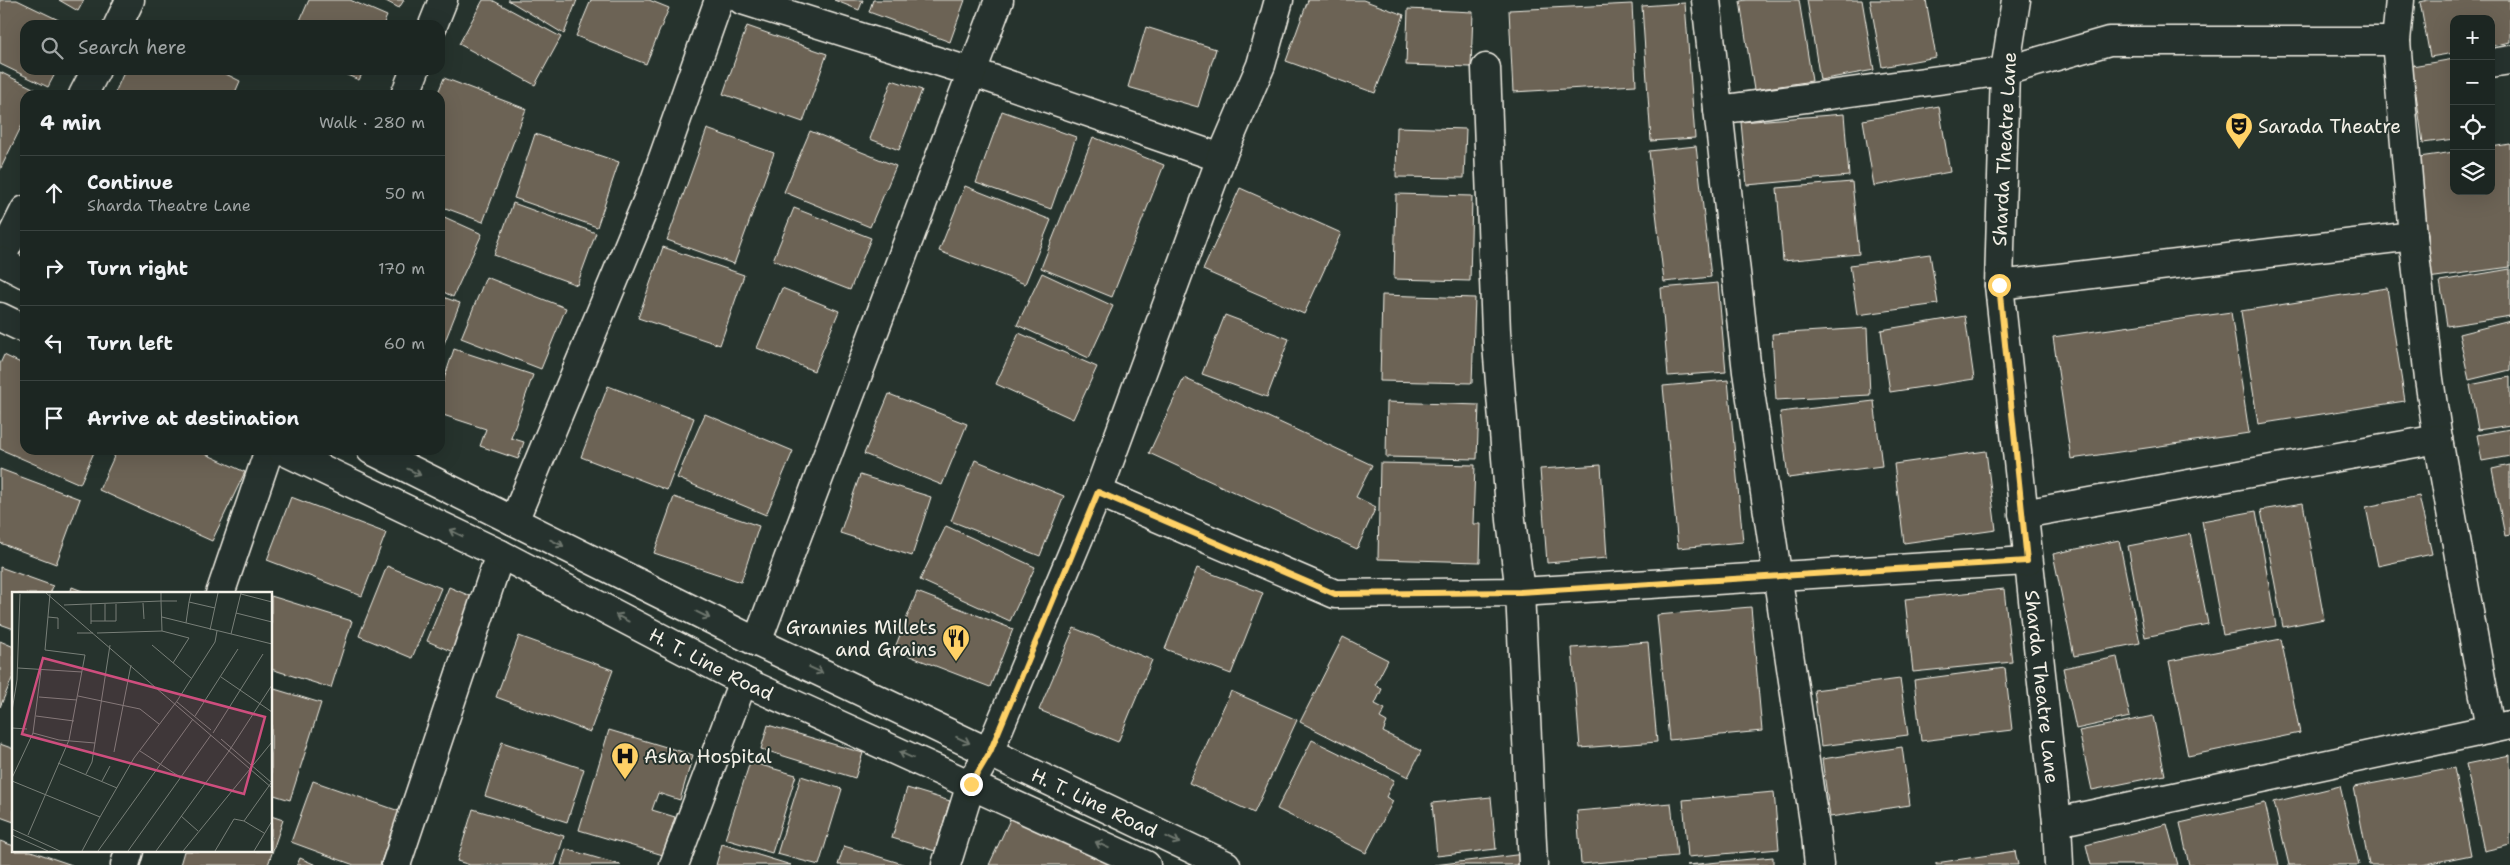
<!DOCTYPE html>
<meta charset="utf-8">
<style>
:root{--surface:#1c2622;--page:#252e2a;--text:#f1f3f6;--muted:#a0a5a5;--line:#3a4340}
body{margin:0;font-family:"Shantell Sans",sans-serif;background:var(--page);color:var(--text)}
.controls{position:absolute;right:15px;top:15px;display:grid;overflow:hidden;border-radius:10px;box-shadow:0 5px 20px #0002}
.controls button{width:45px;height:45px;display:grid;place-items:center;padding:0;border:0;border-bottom:1px solid var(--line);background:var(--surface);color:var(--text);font:25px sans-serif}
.stop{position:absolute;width:15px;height:15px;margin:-11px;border:4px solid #ffd166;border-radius:50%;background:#fff}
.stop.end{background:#ffd166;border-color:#fff;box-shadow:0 1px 5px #0008}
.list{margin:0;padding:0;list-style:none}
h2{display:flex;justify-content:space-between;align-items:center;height:65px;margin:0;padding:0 20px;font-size:21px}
h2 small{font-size:16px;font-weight:400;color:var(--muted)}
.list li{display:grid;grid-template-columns:32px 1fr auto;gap:15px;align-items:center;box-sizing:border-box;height:75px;padding:0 20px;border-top:1px solid var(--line)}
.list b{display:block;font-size:19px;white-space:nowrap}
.list p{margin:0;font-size:16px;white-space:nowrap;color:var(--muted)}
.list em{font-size:16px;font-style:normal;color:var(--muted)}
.icon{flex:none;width:28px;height:28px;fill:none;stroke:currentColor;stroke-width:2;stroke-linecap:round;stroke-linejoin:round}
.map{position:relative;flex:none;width:2510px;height:865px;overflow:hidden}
.search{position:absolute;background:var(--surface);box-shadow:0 5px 20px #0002;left:20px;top:20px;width:425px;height:55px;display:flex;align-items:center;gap:12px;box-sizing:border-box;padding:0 18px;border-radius:15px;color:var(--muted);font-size:19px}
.panel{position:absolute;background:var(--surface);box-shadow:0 5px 20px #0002;left:20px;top:90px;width:425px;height:365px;border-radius:15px}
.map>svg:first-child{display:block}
.building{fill:#6c6455;stroke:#f4f1e8}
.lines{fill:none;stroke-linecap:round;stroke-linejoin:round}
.minor-casing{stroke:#f4f1e8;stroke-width:31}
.tertiary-casing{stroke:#f4f1e8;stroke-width:31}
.minor{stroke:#26332d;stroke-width:28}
.tertiary{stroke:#26332d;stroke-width:28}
.oneway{stroke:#6e766e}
.route{stroke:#ffd166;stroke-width:6}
.labels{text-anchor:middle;stroke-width:4;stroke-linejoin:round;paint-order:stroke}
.poi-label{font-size:19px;fill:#f4f1e8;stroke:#26332d;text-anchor:start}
.street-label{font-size:19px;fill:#f4f1e8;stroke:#26332d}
.inset-road{fill:none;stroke:#787f78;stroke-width:1}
.view{fill:#ce4e7e;fill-opacity:0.15;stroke:#ce4e7e;stroke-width:2.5}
.inset-edge{fill:none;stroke:#f4f1e8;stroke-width:2.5}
</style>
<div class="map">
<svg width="2510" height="865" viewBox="0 0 2510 865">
<rect width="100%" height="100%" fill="#26332d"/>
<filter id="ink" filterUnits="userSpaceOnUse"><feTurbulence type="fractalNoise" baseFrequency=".02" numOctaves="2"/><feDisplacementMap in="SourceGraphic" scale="10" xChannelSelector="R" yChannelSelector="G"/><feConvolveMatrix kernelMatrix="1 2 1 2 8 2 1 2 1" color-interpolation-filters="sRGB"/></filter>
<g filter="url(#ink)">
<!-- building -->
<g class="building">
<path d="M0 0H17L69 25H25V70H57L48 87 0 64Z"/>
<path d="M59 0H84L78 11Z"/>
<path d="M309 0H350L387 16 383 25H298Z"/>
<path d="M384 0H404L399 8Z"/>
<path d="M483 0H492L561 37 535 85 459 44Z"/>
<path d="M508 0H577L564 34Z"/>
<path d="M591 0H649L669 8 646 64 576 36Z"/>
<path d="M834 0H863L859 10Z"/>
<path d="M873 0H965L950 42 869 12Z"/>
<path d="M1308 0H1363L1404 15 1375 93 1286 61Z"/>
<path d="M1747 0H1799L1812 81 1754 90 1740 1Z"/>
<path d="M1807 0H1862L1874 70 1820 80Z"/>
<path d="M1870 0H1926L1936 57 1882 67Z"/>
<path d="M2428 0H2510V42L2491 46V19H2454V53L2430 57 2420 2Z"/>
<path d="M1685 3 1695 138 1651 141 1642 6Z"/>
<path d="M1632 4 1636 85 1513 92 1509 10Z"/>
<path d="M1408 9 1473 12 1471 67 1406 65Z"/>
<path d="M747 26 827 54 803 122 723 94Z"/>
<path d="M1146 27 1216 49 1198 107 1128 87Z"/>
<path d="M2454 59V139L2423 143 2412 66Z"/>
<path d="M125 70H218L240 81 234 95H114Z"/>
<path d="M335 70H364L359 80Z"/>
<path d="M0 72 39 91 37 95H25V119L0 170Z"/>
<path d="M444 78 526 109 483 222 440 206V95H437Z"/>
<path d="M892 80 922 90 899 150 870 139Z"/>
<path d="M1939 106 1950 172 1874 186 1863 120Z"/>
<path d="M1002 111 1076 137 1051 209 976 183Z"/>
<path d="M1844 114 1849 176 1747 185 1741 122Z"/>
<path d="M1397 127 1466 129 1464 178 1396 177Z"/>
<path d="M707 129 774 153 734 264 667 240Z"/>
<path d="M810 131 896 166 870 227 784 192Z"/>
<path d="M535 134 619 162 597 227 514 198Z"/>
<path d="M1093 137 1164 165 1112 297 1041 268Z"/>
<path d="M2510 144V267L2428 278 2412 158 2454 152V191H2491V147Z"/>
<path d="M1696 146 1711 277 1664 282 1649 151Z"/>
<path d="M1852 182 1859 254 1783 261 1777 188Z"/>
<path d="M965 186 1051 220 1025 284 939 251Z"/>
<path d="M1240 188 1341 233 1304 314 1203 270Z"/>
<path d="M1396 194 1472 196 1470 281 1394 279Z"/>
<path d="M513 203 596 233 577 285 494 255Z"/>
<path d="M794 208 871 238 850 290 773 260Z"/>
<path d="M440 215 482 234 453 297 440 290Z"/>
<path d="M663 247 744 275 720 345 638 318Z"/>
<path d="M1930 254 1938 304 1857 315 1850 265Z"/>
<path d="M2510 269V316L2447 326 2440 281Z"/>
<path d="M1042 273 1113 306 1089 358 1017 325Z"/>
<path d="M486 277 566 308 541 369 461 338Z"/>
<path d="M1718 283 1726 372 1668 376 1661 288Z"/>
<path d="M782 288 839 311 814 371 757 348Z"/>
<path d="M2387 288 2405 401 2258 424 2241 311Z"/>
<path d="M1382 295 1475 298 1472 383 1380 381Z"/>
<path d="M440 296 460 303 440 354Z"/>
<path d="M2231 312 2249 433 2071 459 2053 337Z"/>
<path d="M1225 315 1289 339 1267 397 1202 374Z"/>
<path d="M1965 316 1974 379 1890 392 1881 330Z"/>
<path d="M2510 321V370L2469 380 2459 334Z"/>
<path d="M1867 328 1870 395 1776 400 1772 334Z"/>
<path d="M1019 333 1097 367 1073 419 996 384Z"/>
<path d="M454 349 533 375 511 438 524 442 518 459 480 446 486 429 440 414V391Z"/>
<path d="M4 355 25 365V450H95L80 484 0 449V364Z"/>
<path d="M2510 377V425L2478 430 2470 385Z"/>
<path d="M1184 378 1372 465 1356 497 1376 507 1357 549 1149 453Z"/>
<path d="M1728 380 1743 542 1678 548 1663 386Z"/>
<path d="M608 386 694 418 667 490 581 457Z"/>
<path d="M889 394 967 424 942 485 864 454Z"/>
<path d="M1874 401 1882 466 1788 478 1780 412Z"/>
<path d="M1387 402 1479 405 1477 459 1386 457Z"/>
<path d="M705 414 793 451 766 515 677 478Z"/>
<path d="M2510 429V456L2482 461 2477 435Z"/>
<path d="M117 450H197L245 472 212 541 99 490Z"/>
<path d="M1986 451 1996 530 1904 543 1894 464Z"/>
<path d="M975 460 1064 496 1040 556 951 521Z"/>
<path d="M1380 463 1475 465 1473 524H1481L1480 562 1378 559Z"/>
<path d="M1601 465 1607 558 1547 563 1540 469Z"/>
<path d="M2510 465V535L2505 536 2492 469Z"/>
<path d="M0 469 80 499 56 564 0 543Z"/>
<path d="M860 475 931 497 912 556 840 533Z"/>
<path d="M2419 496 2432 554 2378 566 2366 507Z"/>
<path d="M291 497 386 533 362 596 267 560Z"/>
<path d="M674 497 759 526 741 582 654 553Z"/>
<path d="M2303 503 2324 619 2283 627 2261 510Z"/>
<path d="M2256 511 2276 626 2223 635 2202 521Z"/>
<path d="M946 526 1035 567 1010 621 920 580Z"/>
<path d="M2190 534 2208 624 2145 637 2128 546Z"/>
<path d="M2119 540 2140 643 2074 656 2053 554Z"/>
<path d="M387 566 441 588 412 658 359 636Z"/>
<path d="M0 567 53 586 50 594H14V629L0 624Z"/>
<path d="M1197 568 1263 593 1231 674 1165 649Z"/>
<path d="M72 587 90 594H70Z"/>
<path d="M449 587 475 598 453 652 427 641Z"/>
<path d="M2004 589 2012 662 1913 672 1905 599Z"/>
<path d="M917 592 1013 629 990 687 894 650Z"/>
<path d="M271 596 352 621 331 688 271 669Z"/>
<path d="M1751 607 1762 731 1669 740 1657 615Z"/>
<path d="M1074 628 1152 660 1118 742 1039 710Z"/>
<path d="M519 636 613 670 590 732 496 697Z"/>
<path d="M1343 637 1388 660 1375 685 1382 689 1375 704 1385 709 1380 718 1387 722 1383 732 1421 751 1408 777 1300 722Z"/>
<path d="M2281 639 2300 733 2188 756 2169 661Z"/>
<path d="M0 641 14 647V674L0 707Z"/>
<path d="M1648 642 1657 742 1580 748 1572 648Z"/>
<path d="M2117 657 2130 717 2076 729 2063 668Z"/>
<path d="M2005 668 2012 730 1921 741 1914 680Z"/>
<path d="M1900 679 1908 735 1821 746 1814 690Z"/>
<path d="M271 688 321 703 290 800 271 794Z"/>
<path d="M1231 691 1297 720 1254 813 1189 783Z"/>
<path d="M2153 716 2165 775 2092 790 2079 731Z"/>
<path d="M768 725 863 753 855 778 761 749Z"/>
<path d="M609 730 693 755 680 800 658 793 652 810 675 817 663 855 579 830Z"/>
<path d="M1312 740 1394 780 1386 797 1393 801 1366 853 1277 809Z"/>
<path d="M502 742 584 769 567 822 485 796Z"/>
<path d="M0 744 14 749V822L0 817Z"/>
<path d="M1902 747 1910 805 1830 817 1822 759Z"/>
<path d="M2510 755V845L2484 851 2466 764Z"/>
<path d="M750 762 796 775 772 853 725 839Z"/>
<path d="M2454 768 2471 855 2422 865H2369L2354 787Z"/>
<path d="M801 776 842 789 819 865 777 854Z"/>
<path d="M313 781 399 811 380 865H354L291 842Z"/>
<path d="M2340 786 2359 865H2289L2274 802Z"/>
<path d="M907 788 950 801 935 851 892 838Z"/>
<path d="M1774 792 1779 849 1688 857 1683 800Z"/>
<path d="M1491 797 1496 849 1437 856 1432 803Z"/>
<path d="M1671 803 1677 856 1581 864 1577 811Z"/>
<path d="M2265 803 2279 865H2189L2180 823Z"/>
<path d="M473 809 564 836 555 865H470L457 861Z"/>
<path d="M1013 813 1127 865H989Z"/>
<path d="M271 816 283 820 268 865H180L184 851H271Z"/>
<path d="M2167 824 2178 865H2091L2086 845Z"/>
<path d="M0 841 14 846V851H31L72 865H0Z"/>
<path d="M722 844 791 865H716Z"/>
<path d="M844 846 906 865H838Z"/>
<path d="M566 849 621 865H561Z"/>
<path d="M2015 851 2018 865H1936V863Z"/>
<path d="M1524 854 1525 865H1434Z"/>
<path d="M1773 857V865H1687Z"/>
<path d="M300 858 316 865H297Z"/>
</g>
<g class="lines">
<!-- minor casing -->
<g class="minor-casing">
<g id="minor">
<path d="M742 0 972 72 1221 158"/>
<path d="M1706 0 1747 372 1816 835 1819 865"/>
<path id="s1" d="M2016 0 2005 71 1999 285 2057 822 2059 865"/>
<path d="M2400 0 2396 41 2413 236 2429 379 2438 439 2490 729"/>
<path d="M118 25 130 0"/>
<path d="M433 25 443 0"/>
<path d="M2491 63 2510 60"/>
<path d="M1486 68 1496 332 1511 520 1520 592 1533 865"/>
<path d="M83 95 96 70"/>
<path d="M405 95 415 70"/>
<path d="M1718 110 2005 71 2109 41H2396"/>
<path d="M0 260 25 210"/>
<path d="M1999 285 2413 236"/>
<path d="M1098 492 1335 594 1520 592 2027 561"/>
<path d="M2023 514 2438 439"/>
<path d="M514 521 652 189 719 0"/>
<path d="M220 594 269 450"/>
<path d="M757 642 999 0"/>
<path d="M2057 822 2510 725"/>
<path d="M125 865 129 851"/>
<path d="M396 865 500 554"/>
<path d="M674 865 743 681"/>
<path d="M946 865 971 784 989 752 1098 492 1221 158 1261 65 1279 0"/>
</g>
</g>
<!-- tertiary casing -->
<g class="tertiary-casing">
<g id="tertiary">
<path d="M0 261 25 274"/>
<path d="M0 317 25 329"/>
<path id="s2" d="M282 450 500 554 743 681 1146 865"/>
<path id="s3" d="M371 450 757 642 1226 865"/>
</g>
</g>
<!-- minor -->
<use href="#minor" class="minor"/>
<!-- tertiary -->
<use href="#tertiary" class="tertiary"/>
</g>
<!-- one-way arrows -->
<defs><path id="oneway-shaft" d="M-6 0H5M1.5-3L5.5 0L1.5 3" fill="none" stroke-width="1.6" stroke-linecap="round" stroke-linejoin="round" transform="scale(1.25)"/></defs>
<g class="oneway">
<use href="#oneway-shaft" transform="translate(414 472) rotate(26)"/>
<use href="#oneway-shaft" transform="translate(456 533) rotate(-154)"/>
<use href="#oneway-shaft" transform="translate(557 543) rotate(26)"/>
<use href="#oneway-shaft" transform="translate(703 615) rotate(26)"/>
<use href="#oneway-shaft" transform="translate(622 618) rotate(-152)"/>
<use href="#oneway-shaft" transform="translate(816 670) rotate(25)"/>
<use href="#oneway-shaft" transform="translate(963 740) rotate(25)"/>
<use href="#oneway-shaft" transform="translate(906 755) rotate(-156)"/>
<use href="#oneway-shaft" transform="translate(1173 840) rotate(26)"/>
<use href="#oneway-shaft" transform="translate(1102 845) rotate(-155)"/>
</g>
</g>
<g class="lines" filter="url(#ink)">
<!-- route -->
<path class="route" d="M971 784 990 752 1098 492 1335 594 1520 592 2027 561 1999 285"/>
</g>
<!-- icons -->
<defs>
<g id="theatre-pin" transform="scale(1.4375)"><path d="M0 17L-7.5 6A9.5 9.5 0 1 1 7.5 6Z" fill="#ffd166" stroke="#26332d"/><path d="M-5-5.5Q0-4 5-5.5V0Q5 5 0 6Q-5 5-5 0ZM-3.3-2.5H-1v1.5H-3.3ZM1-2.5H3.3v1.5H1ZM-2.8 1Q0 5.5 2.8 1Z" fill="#111"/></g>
<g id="restaurant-pin" transform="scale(1.4375)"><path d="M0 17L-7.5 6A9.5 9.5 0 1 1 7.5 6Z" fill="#ffd166" stroke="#26332d"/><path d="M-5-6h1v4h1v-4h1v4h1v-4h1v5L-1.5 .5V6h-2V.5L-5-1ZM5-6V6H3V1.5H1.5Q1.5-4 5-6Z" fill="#111"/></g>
<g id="hospital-pin" transform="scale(1.4375)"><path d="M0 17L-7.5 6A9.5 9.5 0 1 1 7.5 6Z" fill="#ffd166" stroke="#26332d"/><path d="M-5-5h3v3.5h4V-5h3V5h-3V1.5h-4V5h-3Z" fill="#111"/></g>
</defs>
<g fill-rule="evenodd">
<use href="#theatre-pin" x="2239" y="126"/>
<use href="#restaurant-pin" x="956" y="638"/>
<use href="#hospital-pin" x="625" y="756"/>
</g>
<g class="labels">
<!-- poi labels -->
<g class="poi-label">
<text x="2258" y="133">Sarada Theatre</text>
<text x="937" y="634" text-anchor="end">Grannies Millets<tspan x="937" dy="22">and Grains</tspan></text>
<text x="644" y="763">Asha Hospital</text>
</g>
<!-- street labels -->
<g class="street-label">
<text transform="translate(2004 149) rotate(-87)" y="7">Sharda Theatre Lane</text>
<text dy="7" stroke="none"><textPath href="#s2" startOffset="480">H. T. Line Road</textPath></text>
<text dy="7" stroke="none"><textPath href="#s1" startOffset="690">Sharda Theatre Lane</textPath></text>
<text dy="7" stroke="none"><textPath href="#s3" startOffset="805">H. T. Line Road</textPath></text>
</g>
</g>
<!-- overview -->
<g transform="translate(12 592)">
<rect width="260" height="260" fill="#26332d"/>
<path class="inset-road" d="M34 1 260 196M149 1V9H165M179 1 177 10 203 16M229 2 260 10M131 11 132 27M93 12V29M52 13 149 9 150 39 85 41M224 21 260 30M36 25 46 26V37M150 25 260 52M79 29H104V12M174 31 177 10M79 32V12M198 38 206 1M150 39 177 46 161 71M65 41H81M219 42 229 1M140 53 179 86M6 76 70 80M209 85 260 120M66 104 128 117 147 132M27 105 65 108M165 110 199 138M0 119 5 88 8 2M24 124 62 129M183 124 226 57M0 136 15 137M21 141 47 148 83 151M201 141 251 62M209 147 260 191M128 159 168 185M102 160 119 73M46 171 105 196M74 182 80 170 98 53M0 186 21 141 29 78M0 189 88 225 122 166 165 109 203 50 205 39M90 189 98 174M169 224 186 239M232 229 252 241M0 237 48 259M0 243 36 259M16 243 57 148 73 63 33 58 38 2M70 259 88 225M86 259 181 127M116 259 199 143M144 259 217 159 260 93M171 259 260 150M203 259 222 227 232 229 259 191M242 259 260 229"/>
<path class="view" d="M31 66 253 125 232 202 10 142Z"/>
<rect width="260" height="260" class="inset-edge"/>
</g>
</svg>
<div class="controls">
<button>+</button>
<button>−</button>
<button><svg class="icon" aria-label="locate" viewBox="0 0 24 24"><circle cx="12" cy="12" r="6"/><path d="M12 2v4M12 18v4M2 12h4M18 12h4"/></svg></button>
<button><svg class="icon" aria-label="layers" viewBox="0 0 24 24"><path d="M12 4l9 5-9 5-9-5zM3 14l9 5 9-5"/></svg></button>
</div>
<div class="stop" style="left:1999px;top:285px"></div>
<div class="stop end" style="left:971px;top:784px"></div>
<div class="search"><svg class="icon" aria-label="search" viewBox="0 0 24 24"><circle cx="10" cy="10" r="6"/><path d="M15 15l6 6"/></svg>Search here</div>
<section class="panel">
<h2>4 min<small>Walk · 280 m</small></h2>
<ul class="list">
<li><svg class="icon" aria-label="ahead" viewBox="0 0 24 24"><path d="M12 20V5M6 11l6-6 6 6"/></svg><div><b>Continue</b><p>Sharda Theatre Lane</p></div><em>50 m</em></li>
<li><svg class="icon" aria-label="right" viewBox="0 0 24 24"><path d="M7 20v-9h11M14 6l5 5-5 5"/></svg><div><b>Turn right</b></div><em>170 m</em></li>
<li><svg class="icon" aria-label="left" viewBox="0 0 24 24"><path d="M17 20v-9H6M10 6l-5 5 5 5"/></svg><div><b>Turn left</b></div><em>60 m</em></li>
<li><svg class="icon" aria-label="arrive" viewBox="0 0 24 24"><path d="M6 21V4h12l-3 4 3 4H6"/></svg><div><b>Arrive at destination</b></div></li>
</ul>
</section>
</div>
